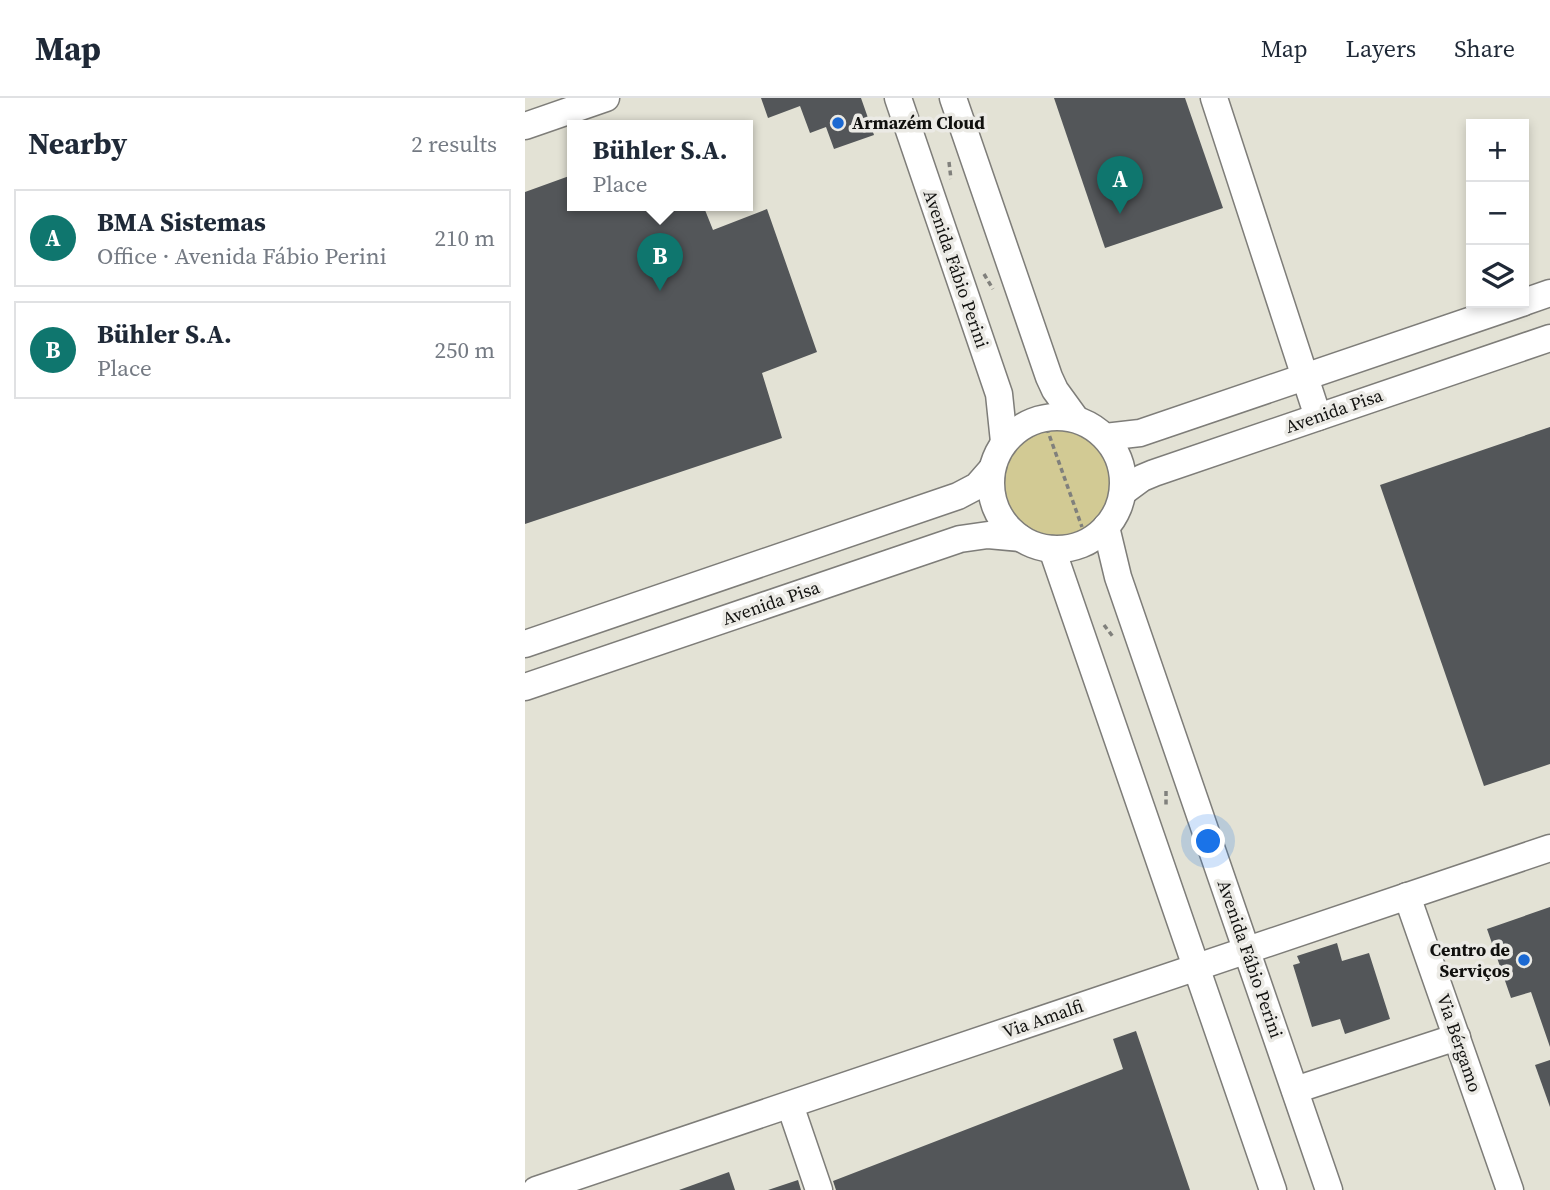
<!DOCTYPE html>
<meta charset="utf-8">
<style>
:root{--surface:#fff;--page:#f2f2f3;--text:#1f2937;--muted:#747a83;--line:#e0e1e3;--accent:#0f766e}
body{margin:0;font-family:"Source Serif 4",serif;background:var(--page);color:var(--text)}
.controls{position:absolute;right:21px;top:21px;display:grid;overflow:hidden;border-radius:0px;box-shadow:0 4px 10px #0003}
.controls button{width:63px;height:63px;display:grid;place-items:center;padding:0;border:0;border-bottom:2px solid var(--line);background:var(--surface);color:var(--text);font:35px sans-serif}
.you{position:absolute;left:684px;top:744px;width:24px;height:24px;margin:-18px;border:5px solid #fff;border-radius:50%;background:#1a73e8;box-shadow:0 0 0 10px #1a73e833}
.badge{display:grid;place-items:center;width:46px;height:46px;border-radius:50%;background:var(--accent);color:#fff;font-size:23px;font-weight:700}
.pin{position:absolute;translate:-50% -58px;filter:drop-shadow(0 2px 4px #0008)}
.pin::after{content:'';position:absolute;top:37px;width:24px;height:21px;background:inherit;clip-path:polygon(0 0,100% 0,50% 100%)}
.popup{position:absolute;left:42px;top:22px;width:186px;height:91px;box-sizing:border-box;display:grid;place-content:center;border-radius:0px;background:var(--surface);filter:drop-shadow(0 2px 5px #0005);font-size:23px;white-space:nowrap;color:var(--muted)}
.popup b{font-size:26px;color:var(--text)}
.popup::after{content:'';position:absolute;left:50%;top:100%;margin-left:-14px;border:14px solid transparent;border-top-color:var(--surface)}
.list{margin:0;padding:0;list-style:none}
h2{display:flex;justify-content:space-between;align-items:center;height:91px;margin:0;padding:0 28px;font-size:30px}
h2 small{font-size:23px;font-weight:400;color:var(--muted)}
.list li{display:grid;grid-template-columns:46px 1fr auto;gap:21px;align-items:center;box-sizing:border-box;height:98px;margin:0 14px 14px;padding:0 14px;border:2px solid var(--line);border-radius:0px}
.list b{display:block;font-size:26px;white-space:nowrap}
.list p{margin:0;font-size:23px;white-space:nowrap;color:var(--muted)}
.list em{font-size:23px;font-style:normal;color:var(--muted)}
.icon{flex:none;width:38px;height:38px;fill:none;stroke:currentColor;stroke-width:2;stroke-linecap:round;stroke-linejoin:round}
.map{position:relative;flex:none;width:1025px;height:1092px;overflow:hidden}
header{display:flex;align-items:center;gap:42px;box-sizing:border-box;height:98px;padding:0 35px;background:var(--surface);border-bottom:2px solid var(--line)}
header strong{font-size:33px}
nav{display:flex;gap:38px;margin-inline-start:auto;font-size:24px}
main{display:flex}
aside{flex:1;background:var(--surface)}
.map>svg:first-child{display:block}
.built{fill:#e3e2d5;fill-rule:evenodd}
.green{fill:#d2ca94}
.building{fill:#535659}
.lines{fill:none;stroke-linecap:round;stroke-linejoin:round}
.minor-casing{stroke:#7e7d79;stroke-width:29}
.path{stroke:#80807c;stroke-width:3.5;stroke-dasharray:5 3.5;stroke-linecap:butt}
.minor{stroke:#fff;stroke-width:26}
.poi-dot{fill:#1a68d2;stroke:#ebeae5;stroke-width:2.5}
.labels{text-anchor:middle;stroke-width:7;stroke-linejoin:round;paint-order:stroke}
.poi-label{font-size:18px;font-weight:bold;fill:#10100e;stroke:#ebeae5;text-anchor:start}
.street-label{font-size:18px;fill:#10100e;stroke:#ebeae5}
</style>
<header>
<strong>Map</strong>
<nav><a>Map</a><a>Layers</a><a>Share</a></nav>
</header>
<main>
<aside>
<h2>Nearby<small>2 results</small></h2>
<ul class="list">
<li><span class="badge">A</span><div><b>BMA Sistemas</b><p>Office · Avenida Fábio Perini</p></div><em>210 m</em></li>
<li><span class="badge">B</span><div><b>Bühler S.A.</b><p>Place</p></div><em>250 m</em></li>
</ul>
</aside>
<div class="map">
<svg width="1025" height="1092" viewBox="0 0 1025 1092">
<rect width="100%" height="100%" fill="#ebeae5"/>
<!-- built -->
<path class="built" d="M0 0H1025V1092H0ZM946 26H999V205H946ZM47 27H222V107H47Z"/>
<!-- green -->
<circle class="green" cx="532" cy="386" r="55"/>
<!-- building -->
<g class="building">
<path d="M236 0H336L349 37 309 51 301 29 285 35 275 8 243 20Z"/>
<path d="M529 0H660L698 110 580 150Z"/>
<path d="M47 77V107H178L188 132 242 111 292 254 237 275 257 340 0 426V94Z"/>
<path d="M1025 329V666L959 688 855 387Z"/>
<path d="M1025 809V949L1006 894 986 900 962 831Z"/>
<path d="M812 845 817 863 844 855 865 921 820 936 815 921 787 929 768 867 775 865 772 858Z"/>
<path d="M611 933 665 1092H311L308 1083 598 971 588 941Z"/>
<path d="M1025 962V1009L1010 967Z"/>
<path d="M204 1074 210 1092H154Z"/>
<path d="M273 1082 276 1092H243Z"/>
</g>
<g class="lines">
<!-- minor casing -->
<g class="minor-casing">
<g id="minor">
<path d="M373 0 474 296 479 344"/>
<path d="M428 0 524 279 530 292 551 321"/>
<path d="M689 0 793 319"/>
<path d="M0 28 81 0"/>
<path d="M999 204 1025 195"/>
<circle cx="532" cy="385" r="66"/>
<path d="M580 339 615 335 997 205"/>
<path d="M598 394 617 380 629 375 1025 240"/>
<path d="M581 429 593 479 804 1092"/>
<path d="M527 451 748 1092"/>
<path d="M0 546 433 398 452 388 466 372"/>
<path d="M0 589 435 441 463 437 495 440"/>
<path d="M882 798 985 1092"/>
<path d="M770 992 932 939"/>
<path d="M265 1007 294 1092"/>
<path d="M11 1092 1025 750"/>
</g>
</g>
<!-- path -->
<g class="path">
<path d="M424 64 426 81"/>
<path d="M459 176 468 191"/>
<path d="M516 314 557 429"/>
<path d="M579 527 589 540"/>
<path d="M641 693V709"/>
</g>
<!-- minor -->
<use href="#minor" class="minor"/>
</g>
<!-- markers -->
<g class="poi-dot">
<circle cx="313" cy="25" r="7"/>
<circle cx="999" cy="862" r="7"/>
</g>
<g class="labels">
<!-- poi labels -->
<g class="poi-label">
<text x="327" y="31">Armazém Cloud</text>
<text x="985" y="858" text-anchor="end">Centro de<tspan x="985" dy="21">Serviços</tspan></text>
</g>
<!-- street labels -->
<g class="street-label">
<text transform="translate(431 171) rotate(71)" y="6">Avenida Fábio Perini</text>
<text transform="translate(809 313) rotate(-19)" y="6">Avenida Pisa</text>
<text transform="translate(246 505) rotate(-19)" y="6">Avenida Pisa</text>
<text transform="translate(725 861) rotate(71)" y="6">Avenida Fábio Perini</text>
<text transform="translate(518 921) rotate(-19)" y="6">Via Amalfi</text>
<text transform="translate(934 945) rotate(71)" y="6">Via Bérgamo</text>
</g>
</g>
</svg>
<div class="controls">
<button>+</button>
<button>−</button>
<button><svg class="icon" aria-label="layers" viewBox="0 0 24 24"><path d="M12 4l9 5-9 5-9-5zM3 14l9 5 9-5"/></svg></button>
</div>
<div class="you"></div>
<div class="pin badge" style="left:595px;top:116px">A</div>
<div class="pin badge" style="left:135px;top:193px">B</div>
<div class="popup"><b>Bühler S.A.</b>Place</div>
</div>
</main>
